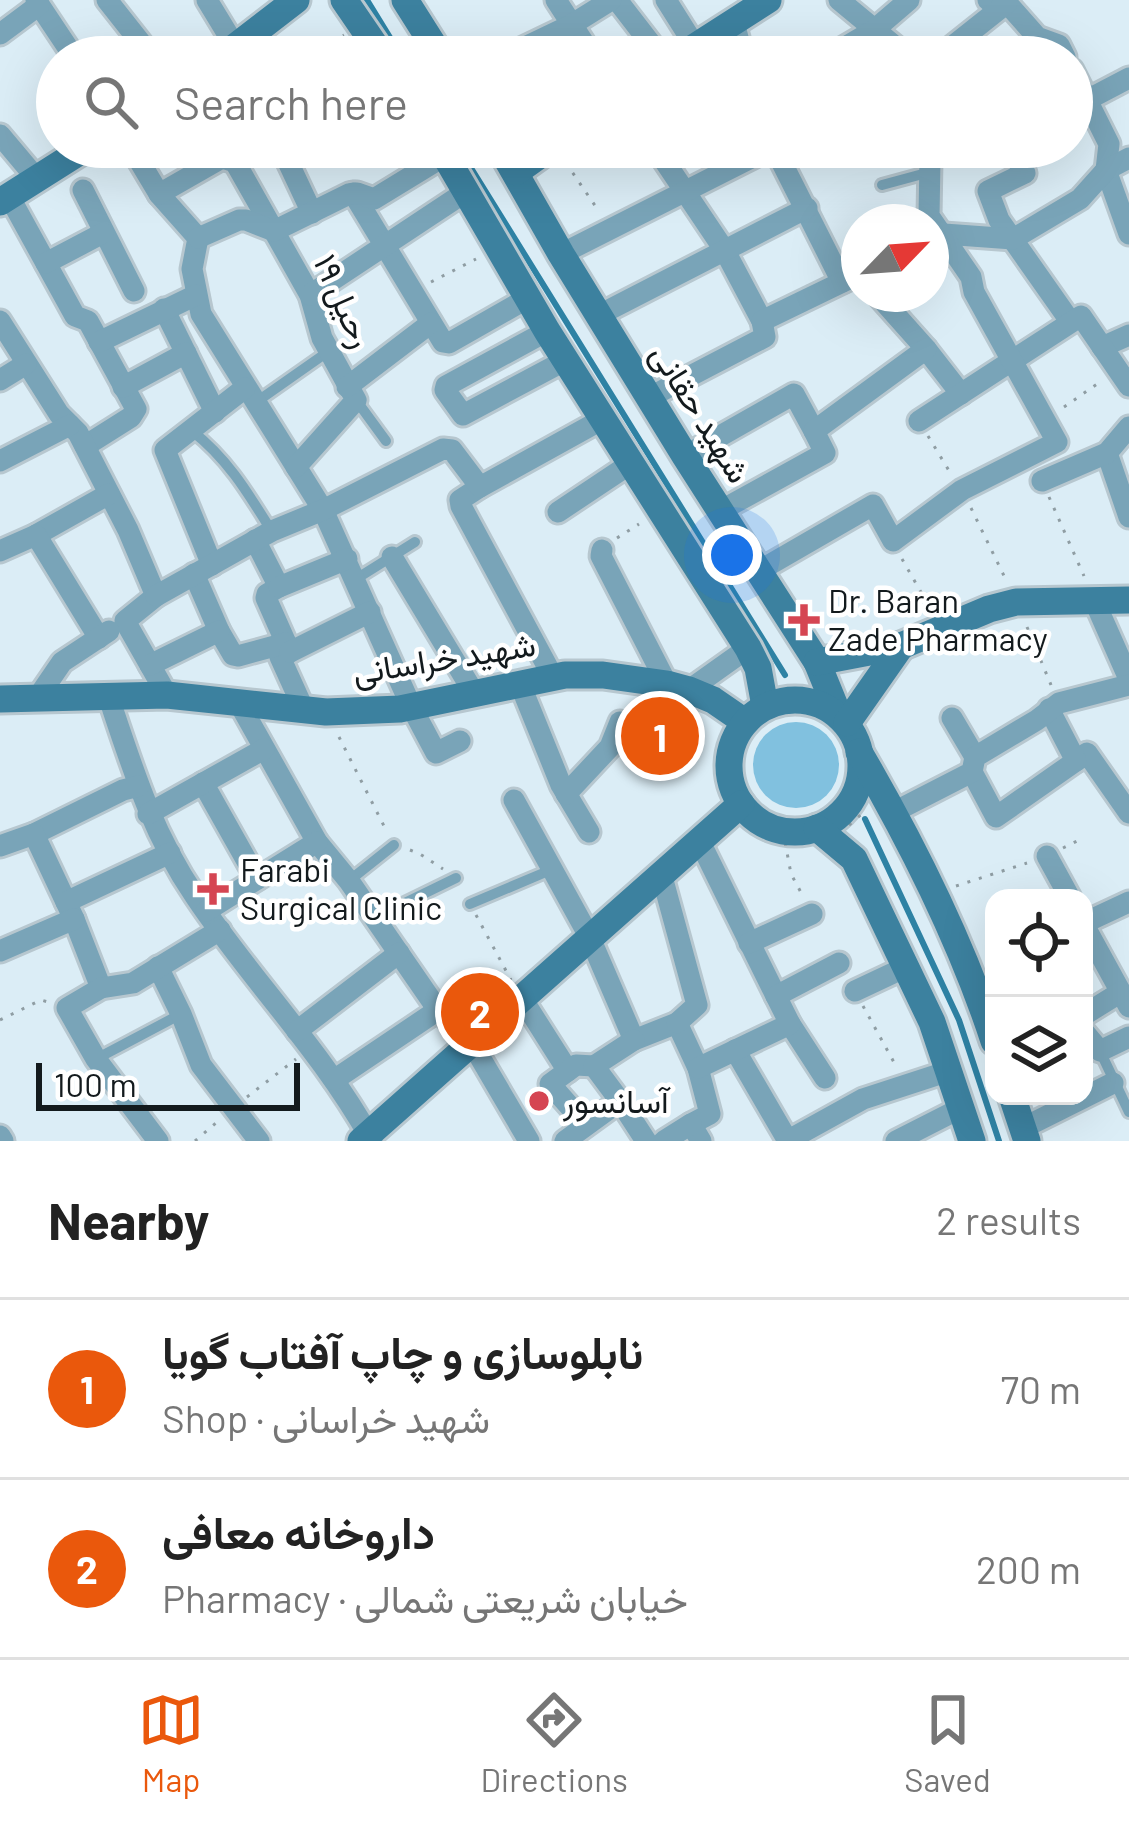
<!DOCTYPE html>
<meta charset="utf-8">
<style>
:root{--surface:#fff;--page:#f2f2f2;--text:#222;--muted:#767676;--line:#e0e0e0;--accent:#ea580c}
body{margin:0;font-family:Barlow,Vazirmatn,sans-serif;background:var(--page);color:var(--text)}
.controls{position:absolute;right:36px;bottom:36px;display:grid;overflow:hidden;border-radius:24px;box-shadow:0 12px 48px #0002}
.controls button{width:108px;height:108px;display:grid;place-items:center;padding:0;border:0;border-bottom:3px solid var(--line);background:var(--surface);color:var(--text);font:60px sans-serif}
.compass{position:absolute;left:841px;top:204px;width:108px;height:108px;border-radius:50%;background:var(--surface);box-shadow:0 12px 48px #0002;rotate:65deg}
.scale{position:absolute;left:36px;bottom:30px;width:264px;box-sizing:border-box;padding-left:12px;border:6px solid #131a1d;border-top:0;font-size:33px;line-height:42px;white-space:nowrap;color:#131a1d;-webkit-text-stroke:9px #fff;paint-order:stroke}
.you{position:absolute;left:732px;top:555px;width:42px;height:42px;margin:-30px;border:9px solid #fff;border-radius:50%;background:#1a73e8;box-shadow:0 0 0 18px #1a73e833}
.badge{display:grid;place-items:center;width:78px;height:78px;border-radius:50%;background:var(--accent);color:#fff;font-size:39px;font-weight:700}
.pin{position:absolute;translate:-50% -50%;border:6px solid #fff;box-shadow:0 3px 12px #0006}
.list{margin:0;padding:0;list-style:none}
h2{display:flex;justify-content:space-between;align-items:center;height:156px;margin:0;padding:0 48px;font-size:51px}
h2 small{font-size:39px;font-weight:400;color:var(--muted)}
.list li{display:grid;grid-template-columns:78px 1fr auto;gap:36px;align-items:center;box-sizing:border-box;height:180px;padding:0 48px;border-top:3px solid var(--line)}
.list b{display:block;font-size:45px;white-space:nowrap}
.list p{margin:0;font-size:39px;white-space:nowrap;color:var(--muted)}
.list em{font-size:39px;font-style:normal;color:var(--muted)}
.icon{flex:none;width:66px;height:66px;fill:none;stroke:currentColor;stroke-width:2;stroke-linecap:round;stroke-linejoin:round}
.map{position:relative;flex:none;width:1129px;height:1141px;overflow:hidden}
.search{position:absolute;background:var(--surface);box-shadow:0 12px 48px #0002;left:36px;right:36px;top:36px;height:132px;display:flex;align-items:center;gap:30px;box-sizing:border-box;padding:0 42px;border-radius:66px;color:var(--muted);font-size:45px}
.sheet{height:516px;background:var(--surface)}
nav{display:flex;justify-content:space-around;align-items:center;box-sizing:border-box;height:168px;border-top:3px solid var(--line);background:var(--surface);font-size:33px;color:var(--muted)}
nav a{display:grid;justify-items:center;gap:6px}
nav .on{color:var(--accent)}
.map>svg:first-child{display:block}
.green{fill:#81c1df}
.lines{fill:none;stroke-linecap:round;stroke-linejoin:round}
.stream{stroke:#2e82a4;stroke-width:6}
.lane-casing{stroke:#b7c7cf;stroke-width:16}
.street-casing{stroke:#b7c7cf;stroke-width:27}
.secondary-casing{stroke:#b7c7cf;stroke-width:33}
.path{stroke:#8f9da3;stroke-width:3;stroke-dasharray:3 9;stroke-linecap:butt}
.lane{stroke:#79a4b8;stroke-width:10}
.street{stroke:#79a4b8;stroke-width:21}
.secondary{stroke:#3c819f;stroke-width:27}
.poi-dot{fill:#d54552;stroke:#fff;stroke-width:4.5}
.labels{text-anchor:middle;stroke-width:9;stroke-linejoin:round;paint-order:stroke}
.street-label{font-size:33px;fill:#131a1d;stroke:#fff}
.poi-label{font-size:33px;fill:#131a1d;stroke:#fff;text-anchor:start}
</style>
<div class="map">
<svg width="1129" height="1141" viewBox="0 0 1129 1141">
<rect width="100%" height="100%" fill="#dbedf6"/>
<!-- green -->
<circle class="green" cx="796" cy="765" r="43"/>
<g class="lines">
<!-- stream -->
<g class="stream">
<path d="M367 0 402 57"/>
<path d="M458 147 785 675"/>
<path d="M865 819 959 1020 999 1141"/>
</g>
<!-- lane casing -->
<g class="lane-casing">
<g id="lane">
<path d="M882 185 930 172"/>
<path d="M356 400 386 441"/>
<path d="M255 403 329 351"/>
<path d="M192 431C227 458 248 493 271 530"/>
<path d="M356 579 415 542"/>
<path d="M350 880 394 845"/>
<path d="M470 904 553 869"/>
<path d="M374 918 456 878"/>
<path d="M1100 1051 1129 1112"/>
<path d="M96 1059 181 1014"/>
</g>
</g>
<!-- street casing -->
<g class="street-casing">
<g id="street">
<path d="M36 0 74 57"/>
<path d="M107 0 152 57"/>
<path d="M207 0 241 56"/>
<path d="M556 0 593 57"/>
<path d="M617 0 661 57"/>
<path d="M666 0 695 46"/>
<path d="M839 0 908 57"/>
<path d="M988 0 1007 3 1037 37 1059 45 1065 57"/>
<path d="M734 22 743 57"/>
<path d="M0 34 39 5"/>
<path d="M504 57 571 25 611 0"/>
<path d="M828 57 874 30 909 0"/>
<path d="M939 57 1007 3"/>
<path d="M1072 70 1109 144 1106 170 1129 234"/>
<path d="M1087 100 1129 78"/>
<path d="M0 135 37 179"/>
<path d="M131 147 159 194 198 238 192 269 201 314 323 510 411 706 436 753 460 741"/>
<path d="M215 147 222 158 235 162 310 295 322 338 356 400 296 467"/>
<path d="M281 147 312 213"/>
<path d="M655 147 725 251 762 321"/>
<path d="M774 147 842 282"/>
<path d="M1009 147 1025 173 988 191 999 220 1070 321"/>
<path d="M930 159 951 147"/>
<path d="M83 190 134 291"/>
<path d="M353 193 443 342 449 343 528 298"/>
<path d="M159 194 222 158"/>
<path d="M9 196 75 316 88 321 136 409 131 417 85 446"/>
<path d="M198 238 239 220H246L274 231 349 194 357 193 374 199 446 155"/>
<path d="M937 238 944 234 1013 239 1080 199 1106 170 1129 158"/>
<path d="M561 254 773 147"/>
<path d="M46 263 103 233"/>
<path d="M877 294 926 349 961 394"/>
<path d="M310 295 467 191"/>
<path d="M164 309 215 412"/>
<path d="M599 315 807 208"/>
<path d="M0 321 59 414 78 433 128 530 156 596 125 621 167 695"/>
<path d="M547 331 446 386 445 390 463 415 566 360"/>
<path d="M99 342 196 295"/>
<path d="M1102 347 1129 335"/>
<path d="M0 380 26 364"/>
<path d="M123 387 186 353"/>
<path d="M347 387 431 323"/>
<path d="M650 397 765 337 762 321 859 274"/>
<path d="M919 421 1081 316 1129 386"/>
<path d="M1107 453 1129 517"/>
<path d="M685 456 794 394 814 431"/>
<path d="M0 461 70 425"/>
<path d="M1042 481 1107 453 1129 427"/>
<path d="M480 487 460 500 461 506 553 677"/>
<path d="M720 511 825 453 814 431 926 349"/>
<path d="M558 512 630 464"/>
<path d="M36 535 109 494"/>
<path d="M255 540 279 587 267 594 266 598 290 652 280 657 304 710"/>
<path d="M602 550 601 556 667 684"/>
<path d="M0 551 36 535 99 638"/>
<path d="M392 557 474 693"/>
<path d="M212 565 165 450 245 388"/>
<path d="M757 572 873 505 893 541 962 490 1057 442 974 292 971 277 929 216 930 159 921 147"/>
<path d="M194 574 219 631 233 655 238 656 286 643"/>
<path d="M279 587 347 559"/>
<path d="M156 596 272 531 323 510 443 449 452 450 480 487 601 420"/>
<path d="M1094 600 1129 679"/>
<path d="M290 652 370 612"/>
<path d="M150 665 219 631"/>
<path d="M520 684 561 785 589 832"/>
<path d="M689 690 748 648"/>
<path d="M108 695C132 767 152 833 195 896 251 980 323 1052 372 1141"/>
<path d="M38 697 62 662 109 631"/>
<path d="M239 703 317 842 349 881 438 1010 471 1042 529 1141"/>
<path d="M952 718 975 757"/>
<path d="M1076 761 1087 753 1129 813"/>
<path d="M972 772 996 817 1076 761 1049 709"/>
<path d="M203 783 257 879"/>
<path d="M566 794 610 747 620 722"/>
<path d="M514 800 590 938 634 1040 677 1023 698 1068 710 1114 691 1124 701 1141"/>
<path d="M894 812 972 772 975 757 1037 720 1059 703 1129 685"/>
<path d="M148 814 264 749"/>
<path d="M34 834 123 790 139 786"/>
<path d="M699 840 776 996"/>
<path d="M0 846 34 834 74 919 101 988"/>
<path d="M1047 856 1070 898"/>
<path d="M661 873 697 1005 677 1023"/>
<path d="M66 902 170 853"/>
<path d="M206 911 317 842"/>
<path d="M1084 923 1129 902"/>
<path d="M1084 925 1129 1007"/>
<path d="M749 943 812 914"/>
<path d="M0 951 74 919"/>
<path d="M158 967 181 1014 201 1065 259 1141"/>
<path d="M855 991 906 967"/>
<path d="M521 997 568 1071"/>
<path d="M1084 1015 1121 992"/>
<path d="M790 1024 825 1078"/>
<path d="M297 1031 399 953"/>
<path d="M1084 1032 1100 1051 1129 1037"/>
<path d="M735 1050 788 1141"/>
<path d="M698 1068 790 1024 776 996 839 963"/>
<path d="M334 1080 438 1010"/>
<path d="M620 1101 646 1141"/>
<path d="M586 1125 550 1084 576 1065 594 1066"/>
<path d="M1023 1128 1113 1083"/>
<path d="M0 1136 3 1141"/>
<path d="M158 1141 96 1059 67 1008 101 988 133 983 220 930"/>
<path d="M565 1141 620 1101 594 1066 634 1040"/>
<path d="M664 1141 691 1124"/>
<path d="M787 1141 863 1099 949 1071"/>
<path d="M896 1141 961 1108"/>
</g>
</g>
<!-- secondary casing -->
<g class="secondary-casing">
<g id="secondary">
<path d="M344 0 383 57"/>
<path d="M405 0 441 57"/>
<path d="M222 57 296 0"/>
<path d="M679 57 768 0"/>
<path d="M440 147 547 331 748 648 758 668 765 706"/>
<path d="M500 147 561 254 685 456 817 662 839 716"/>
<path d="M516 172 551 147"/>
<path d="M0 202 87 147"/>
<path d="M817 662 901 646 989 609 1016 602 1129 600"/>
<path d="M0 699 167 695 326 712 400 709 565 675H603L667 684 689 690 713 700 745 722"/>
<circle cx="795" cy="766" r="66"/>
<path d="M847 723 901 646"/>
<path d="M859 752C912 843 961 940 994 1041"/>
<path d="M817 828 854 859 932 1022 972 1141"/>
<path d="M1012 1096 1027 1141"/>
<path d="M361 1141 741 804"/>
</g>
</g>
<!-- path -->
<g class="path">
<path d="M300 57 344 35"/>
<path d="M566 163 598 210"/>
<path d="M431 282 476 259"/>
<path d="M1064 407 1100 382"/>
<path d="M928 436 951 474"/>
<path d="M1049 497 1084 576"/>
<path d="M971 508 1006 580"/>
<path d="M617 538 639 524"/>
<path d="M902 559 930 608"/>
<path d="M1027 627 1051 685"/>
<path d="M339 737 386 830"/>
<path d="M849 825 864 812"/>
<path d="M783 831 791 874 804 898"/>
<path d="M1063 848 1077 841"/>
<path d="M410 850 420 854 443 869"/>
<path d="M956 886 1027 863"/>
<path d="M476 915 511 980"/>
<path d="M863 1006 896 1066"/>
<path d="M0 1020 41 1000 48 1002"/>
<path d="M247 1097 296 1059"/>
<path d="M195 1141 217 1122"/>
</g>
<!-- lane -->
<use href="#lane" class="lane"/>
<!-- street -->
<use href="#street" class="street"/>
<!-- secondary -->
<use href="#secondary" class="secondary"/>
</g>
<!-- markers -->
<g class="poi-dot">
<path d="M798 602h12v12h12v12h-12v12h-12v-12h-12v-12h12z"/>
<path d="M207 871h12v12h12v12h-12v12h-12v-12h-12v-12h12z"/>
<circle cx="539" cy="1101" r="12"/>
</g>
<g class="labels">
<!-- street labels -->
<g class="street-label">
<text transform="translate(344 301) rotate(66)" y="12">رحیل ۱۹</text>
<text transform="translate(701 413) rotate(58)" y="12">شهید حقانی</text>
<text transform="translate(444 658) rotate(-9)" y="12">شهید خراسانی</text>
</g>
<!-- poi labels -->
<g class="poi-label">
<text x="828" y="613">Dr. Baran<tspan x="828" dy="38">Zade Pharmacy</tspan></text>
<text x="240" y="882">Farabi<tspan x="240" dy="38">Surgical Clinic</tspan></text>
<text x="563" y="1113">آسانسور</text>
</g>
</g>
</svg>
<div class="controls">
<button><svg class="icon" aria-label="locate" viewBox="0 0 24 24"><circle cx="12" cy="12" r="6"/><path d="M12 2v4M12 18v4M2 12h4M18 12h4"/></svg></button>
<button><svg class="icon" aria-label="layers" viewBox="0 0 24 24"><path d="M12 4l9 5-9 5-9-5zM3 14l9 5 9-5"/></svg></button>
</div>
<svg class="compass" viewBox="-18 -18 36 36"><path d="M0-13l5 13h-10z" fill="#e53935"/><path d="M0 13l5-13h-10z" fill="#767676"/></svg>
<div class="scale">100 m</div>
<div class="you"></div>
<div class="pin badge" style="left:660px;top:736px">1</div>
<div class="pin badge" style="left:480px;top:1012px">2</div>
<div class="search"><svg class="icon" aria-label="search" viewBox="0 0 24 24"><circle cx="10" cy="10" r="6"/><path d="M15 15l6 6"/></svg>Search here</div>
</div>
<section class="sheet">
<h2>Nearby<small>2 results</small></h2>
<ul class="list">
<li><span class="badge">1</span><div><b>نابلوسازی و چاپ آفتاب گویا</b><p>Shop · شهید خراسانی</p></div><em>70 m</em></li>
<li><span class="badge">2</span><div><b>داروخانه معافی</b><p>Pharmacy · خیابان شریعتی شمالی</p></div><em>200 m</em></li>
</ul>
</section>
<nav>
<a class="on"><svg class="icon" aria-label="map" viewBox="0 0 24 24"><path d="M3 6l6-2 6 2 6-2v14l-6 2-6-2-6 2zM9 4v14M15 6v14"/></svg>Map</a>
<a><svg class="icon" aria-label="directions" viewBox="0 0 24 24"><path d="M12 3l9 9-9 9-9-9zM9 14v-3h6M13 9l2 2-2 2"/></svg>Directions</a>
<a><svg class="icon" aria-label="saved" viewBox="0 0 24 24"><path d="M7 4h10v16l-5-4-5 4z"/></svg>Saved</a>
</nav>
